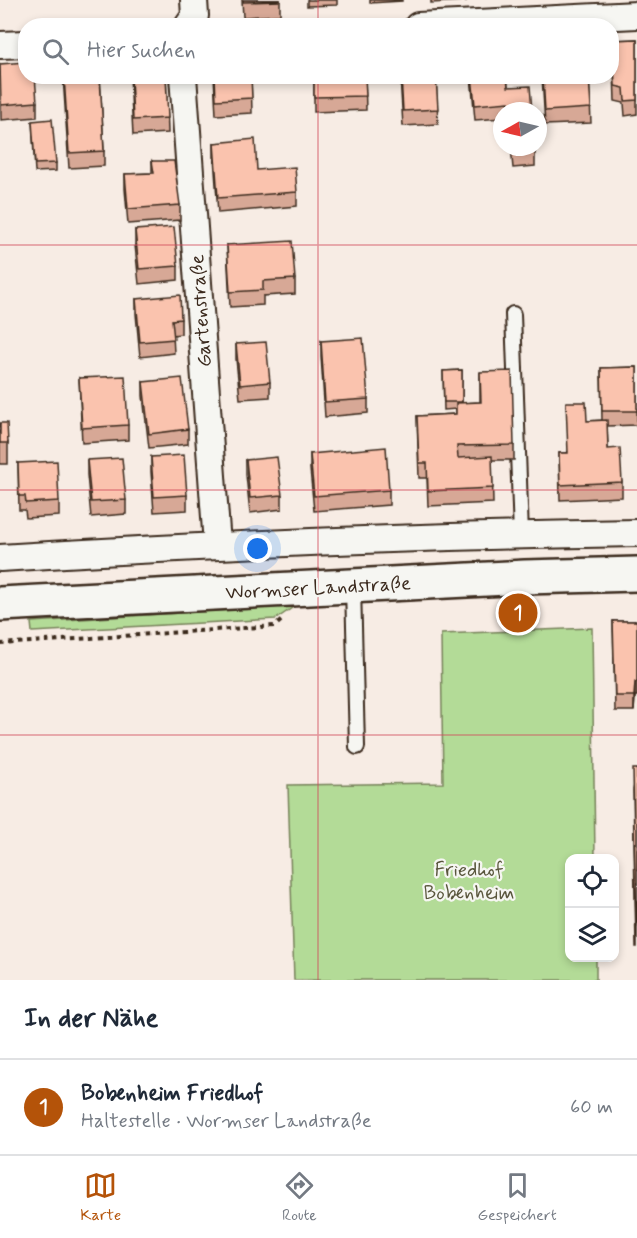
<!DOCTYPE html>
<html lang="de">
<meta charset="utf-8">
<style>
:root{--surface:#fff;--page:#f2f2f3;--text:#1f2937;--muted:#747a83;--line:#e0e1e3;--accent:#b45309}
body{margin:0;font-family:Mynerve,sans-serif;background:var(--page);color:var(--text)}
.controls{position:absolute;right:18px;bottom:18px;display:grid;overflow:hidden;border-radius:12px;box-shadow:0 3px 9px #0003}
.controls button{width:54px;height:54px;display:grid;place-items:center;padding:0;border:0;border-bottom:2px solid var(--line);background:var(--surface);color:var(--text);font:30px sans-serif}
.compass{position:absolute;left:493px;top:102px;width:54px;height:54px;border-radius:50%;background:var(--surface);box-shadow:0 3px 9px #0003;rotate:262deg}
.you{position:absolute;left:258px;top:549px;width:21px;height:21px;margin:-15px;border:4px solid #fff;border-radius:50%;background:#1a73e8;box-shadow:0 0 0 9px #1a73e833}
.badge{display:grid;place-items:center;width:39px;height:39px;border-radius:50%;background:var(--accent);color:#fff;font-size:20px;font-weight:700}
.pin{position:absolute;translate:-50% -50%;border:3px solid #fff;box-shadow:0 2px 6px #0006}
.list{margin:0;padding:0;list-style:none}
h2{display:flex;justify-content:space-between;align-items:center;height:78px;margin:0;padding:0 24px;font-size:26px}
h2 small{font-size:20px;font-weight:400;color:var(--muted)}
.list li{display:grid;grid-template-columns:39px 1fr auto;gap:18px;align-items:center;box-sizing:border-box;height:96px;padding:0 24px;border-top:2px solid var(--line)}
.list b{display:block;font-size:22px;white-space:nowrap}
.list p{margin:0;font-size:20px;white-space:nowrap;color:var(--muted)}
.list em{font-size:20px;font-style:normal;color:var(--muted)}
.icon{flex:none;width:33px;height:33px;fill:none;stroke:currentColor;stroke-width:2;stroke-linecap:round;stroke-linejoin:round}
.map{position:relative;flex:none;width:637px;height:980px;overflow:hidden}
.search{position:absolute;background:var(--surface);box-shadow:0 3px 9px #0003;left:18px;right:18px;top:18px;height:66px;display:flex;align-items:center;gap:15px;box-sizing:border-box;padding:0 21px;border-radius:24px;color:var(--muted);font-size:22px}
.sheet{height:174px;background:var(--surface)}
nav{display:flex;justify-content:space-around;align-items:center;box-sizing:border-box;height:84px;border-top:2px solid var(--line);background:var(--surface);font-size:16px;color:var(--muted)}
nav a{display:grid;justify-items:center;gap:3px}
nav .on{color:var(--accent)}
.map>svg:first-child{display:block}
.green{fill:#b3db97;stroke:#77825a;stroke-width:1.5}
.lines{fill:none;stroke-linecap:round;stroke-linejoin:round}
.lane-casing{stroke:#3b2a1e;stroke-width:18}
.street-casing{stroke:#3b2a1e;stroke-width:30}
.secondary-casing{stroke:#3b2a1e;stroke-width:38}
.path{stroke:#3b2a1e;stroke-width:4;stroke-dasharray:4.5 4.5;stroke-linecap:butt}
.lane{stroke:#f6f6f2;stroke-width:14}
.street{stroke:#f6f6f2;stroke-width:26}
.secondary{stroke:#f6f6f2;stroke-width:33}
.wall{fill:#d7a896;stroke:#3b2a1e;stroke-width:1.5}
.shaded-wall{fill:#af887a;stroke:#3b2a1e;stroke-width:1.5}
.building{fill:#fac3ae;stroke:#3b2a1e;stroke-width:1.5}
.grid{fill:none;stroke:#d1495b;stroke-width:1.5;stroke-opacity:0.55}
.labels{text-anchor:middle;stroke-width:4.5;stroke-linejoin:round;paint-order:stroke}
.street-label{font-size:20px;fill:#3b2a1e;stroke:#f6f6f2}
.park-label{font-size:20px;fill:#59563c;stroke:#f6f6f2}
</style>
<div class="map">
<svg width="637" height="980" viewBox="0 0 637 980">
<rect width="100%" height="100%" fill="#f7ece4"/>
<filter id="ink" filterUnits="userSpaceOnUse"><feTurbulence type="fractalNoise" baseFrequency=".0167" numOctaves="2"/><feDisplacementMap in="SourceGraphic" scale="12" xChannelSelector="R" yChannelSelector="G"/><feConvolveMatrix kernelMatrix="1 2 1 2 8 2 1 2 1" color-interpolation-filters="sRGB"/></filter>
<g filter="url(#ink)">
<!-- green -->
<g class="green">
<path d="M295 606 276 619 32 632 31 622Z"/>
<path d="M592 628 595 858H570V958H596V980H294L288 785 443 783 441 634Z"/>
</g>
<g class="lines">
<!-- lane casing -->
<g class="lane-casing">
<g id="lane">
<path d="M513 314 521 535"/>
<path d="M353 586 357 747"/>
</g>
</g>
<!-- street casing -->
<g class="street-casing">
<g id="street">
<path d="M188 26 195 16 194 0"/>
<path d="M418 26 637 15"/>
<path d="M0 45 26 44"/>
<path d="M183 76 217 545"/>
<path d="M0 558C212 545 424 536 637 533"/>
</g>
</g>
<!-- secondary casing -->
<g class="secondary-casing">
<path id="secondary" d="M0 604 525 577 637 574"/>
</g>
<!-- path -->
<path class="path" d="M0 644 275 626 282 620"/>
<!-- lane -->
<use href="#lane" class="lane"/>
<!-- street -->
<use href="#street" class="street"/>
<!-- secondary -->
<use href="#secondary" class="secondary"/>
</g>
<!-- wall -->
<g class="wall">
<path d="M242 0H280V15L243 17Z"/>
<path d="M307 0H337V5L307 6Z"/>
<path d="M370 0H402V1L370 3Z"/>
<path d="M431 0H466V1L431 3Z"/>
<path d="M637 39V114L625 116 624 103 615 101 613 40Z"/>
<path d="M0 64 37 102V117L1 120Z"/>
<path d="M63 76H100L104 151V166L69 168Z"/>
<path d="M130 76H166L168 133 133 135Z"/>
<path d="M214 76H251L252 113 216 115Z"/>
<path d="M314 76H365L366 110 314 112Z"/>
<path d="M400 76H436L438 124 403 126Z"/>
<path d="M471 76H507L508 87 532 111H502V118L475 120Z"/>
<path d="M542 76H589L591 123 545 125Z"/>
<path d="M32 121 56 163V171L35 172Z"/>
<path d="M214 143 257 170 297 192V206L218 213 214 157Z"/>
<path d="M511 147H535V166L513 168Z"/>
<path d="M152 161 180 205V220L128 224 125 189V174L152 173Z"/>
<path d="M135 230 178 266V280L139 284 135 245Z"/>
<path d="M227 245 295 279V294L263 296V305L230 307Z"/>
<path d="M136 299 181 319V334L173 335 174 353 140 357 136 314Z"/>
<path d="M321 341 368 399V413L325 417 321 356Z"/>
<path d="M236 344 270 382V397L240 399 236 359Z"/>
<path d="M637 367V425L607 426 608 449 622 482V497L560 500 559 453H567L587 421 602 420 601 368Z"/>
<path d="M462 370V403L480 402V372L514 445V460H492L493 503 428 506 427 478H419L417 416 456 414V409L444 410 443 371Z"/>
<path d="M79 378 128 425V440L82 443Z"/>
<path d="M143 382 188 429V444L149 448 143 396Z"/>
<path d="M0 423 8 443V464H0Z"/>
<path d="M310 454 389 490V505L314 511 310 469Z"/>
<path d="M151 457 187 495V510L154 512 151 472Z"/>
<path d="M87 460 126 500V514L91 517 87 475Z"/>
<path d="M246 460 282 495V509L250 513 246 475Z"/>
<path d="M18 463 59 501V516L26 518 25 510H19Z"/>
<path d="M613 621H637V696H635L634 711H615Z"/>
<path d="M637 769V947H636L633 790Z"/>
</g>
<!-- shaded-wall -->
<path class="shaded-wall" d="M635 682V696L634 711V696Z"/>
<!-- building -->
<g class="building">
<path d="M243 0H280V1L243 2Z"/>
<path d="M637 39V100L625 101 624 88 615 86 613 40Z"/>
<path d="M26 62V76H35L37 102 1 105 0 64Z"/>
<path d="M64 76H100L104 151 69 153Z"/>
<path d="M131 76H166L168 118 133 120Z"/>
<path d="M215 76H251L252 98 216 100Z"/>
<path d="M314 76H365L366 96 314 97Z"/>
<path d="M401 76H436L438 109 403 111Z"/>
<path d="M472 76H507L508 87 530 86 532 111H510L509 102 475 105Z"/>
<path d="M543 76H589L591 108 545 111Z"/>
<path d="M52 119 56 163 35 164 32 121Z"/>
<path d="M255 139 257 170 295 167 297 192 218 198 214 143Z"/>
<path d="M512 147H535V151L513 153Z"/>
<path d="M152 161H174L180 205 128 209 125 174 154 173Z"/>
<path d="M174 227 178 266 139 269 135 230Z"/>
<path d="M292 241 295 279 263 281V290L230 292 227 245Z"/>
<path d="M180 295 181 319 172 320 174 339 140 342 136 299Z"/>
<path d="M363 338 368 399 325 402 321 341Z"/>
<path d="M266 342 270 382 240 385 236 344Z"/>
<path d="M637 367V411H602L601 368Z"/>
<path d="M462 370V402H444L443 371Z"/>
<path d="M512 371 514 445 457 446 458 458 492 456 493 488 428 491 427 463H419L417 416 456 414V403L481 402 480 372Z"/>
<path d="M125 376 128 425 82 428 79 378Z"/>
<path d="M182 378 188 429 149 434 143 382Z"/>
<path d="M566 402H586L587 421 607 420 608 449 620 448 622 482 560 485 559 453H568Z"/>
<path d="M0 423H7L8 443H0Z"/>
<path d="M386 447 389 490 314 496 310 454Z"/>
<path d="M184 455 187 495 154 497 151 457Z"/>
<path d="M277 457 282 495 250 498 246 460Z"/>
<path d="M122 458 126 500 91 502 87 460Z"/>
<path d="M57 461 59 501 26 503 25 496H19L18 463Z"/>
<path d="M613 621H637V682H635L634 696H615Z"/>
<path d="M633 769H637V926H636Z"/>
</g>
</g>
<!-- grid -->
<path class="grid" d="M318 0V26M318 76V980M0 245H637M0 490H637M0 735H637"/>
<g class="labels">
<!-- street labels -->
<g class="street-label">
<text transform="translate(200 311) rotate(-94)" y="7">Gartenstraße</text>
<text transform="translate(318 587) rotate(-3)" y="7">Wormser Landstraße</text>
</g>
<!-- park labels -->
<g class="park-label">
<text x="469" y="876">Friedhof<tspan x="469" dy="23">Bobenheim</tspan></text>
</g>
</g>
</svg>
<div class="controls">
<button><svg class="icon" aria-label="locate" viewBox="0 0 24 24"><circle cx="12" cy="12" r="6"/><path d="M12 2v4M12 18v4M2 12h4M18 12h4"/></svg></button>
<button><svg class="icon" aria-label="layers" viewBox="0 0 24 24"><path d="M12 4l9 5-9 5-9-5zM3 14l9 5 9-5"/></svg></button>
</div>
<svg class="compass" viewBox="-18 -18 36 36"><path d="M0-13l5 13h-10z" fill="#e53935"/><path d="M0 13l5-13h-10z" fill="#747a83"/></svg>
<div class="you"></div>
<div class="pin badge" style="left:518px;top:613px">1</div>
<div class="search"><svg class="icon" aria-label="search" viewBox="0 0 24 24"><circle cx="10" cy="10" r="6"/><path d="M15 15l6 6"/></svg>Hier suchen</div>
</div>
<section class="sheet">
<h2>In der Nähe<small></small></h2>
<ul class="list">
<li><span class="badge">1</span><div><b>Bobenheim Friedhof</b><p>Haltestelle · Wormser Landstraße</p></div><em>60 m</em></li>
</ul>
</section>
<nav>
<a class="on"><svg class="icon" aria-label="map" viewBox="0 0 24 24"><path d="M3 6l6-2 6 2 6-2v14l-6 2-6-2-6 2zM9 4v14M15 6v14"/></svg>Karte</a>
<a><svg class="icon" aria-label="directions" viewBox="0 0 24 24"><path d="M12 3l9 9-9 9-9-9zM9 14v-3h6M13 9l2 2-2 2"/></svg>Route</a>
<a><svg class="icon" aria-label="saved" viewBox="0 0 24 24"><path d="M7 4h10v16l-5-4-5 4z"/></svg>Gespeichert</a>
</nav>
